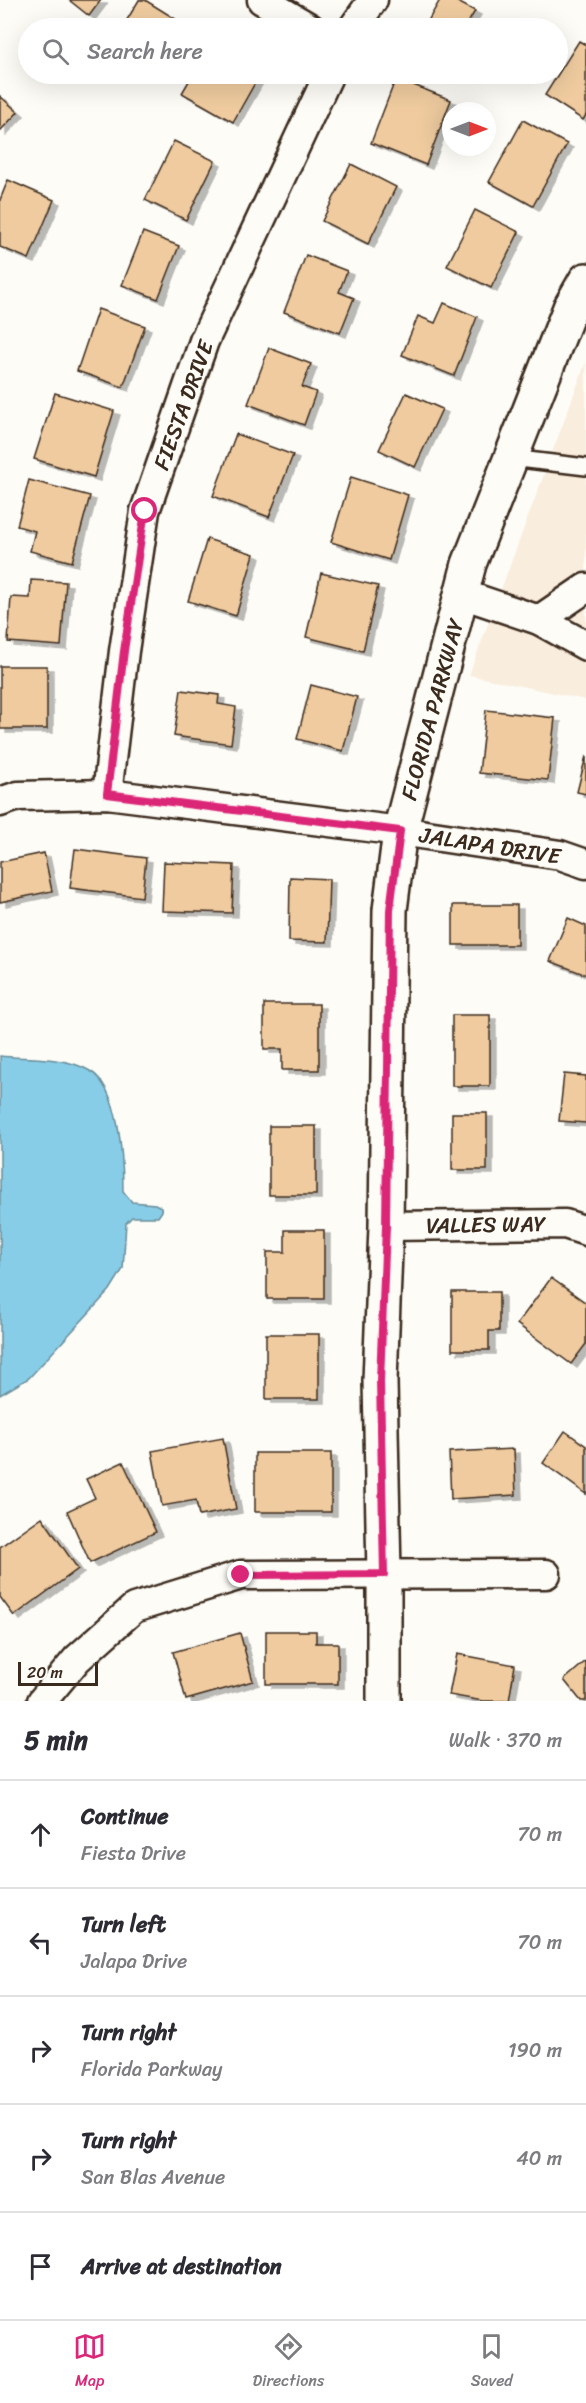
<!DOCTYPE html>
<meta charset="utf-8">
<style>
:root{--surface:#fff;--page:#f7f7f7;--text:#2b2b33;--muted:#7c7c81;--line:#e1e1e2;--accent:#db2777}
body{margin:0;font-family:Sriracha,sans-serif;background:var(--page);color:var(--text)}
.compass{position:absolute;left:442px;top:102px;width:54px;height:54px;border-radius:50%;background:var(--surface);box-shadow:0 6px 24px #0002;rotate:90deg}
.scale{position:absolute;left:18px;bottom:15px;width:80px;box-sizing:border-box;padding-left:6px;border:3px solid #3b2a1e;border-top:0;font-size:16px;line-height:21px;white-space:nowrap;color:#3b2a1e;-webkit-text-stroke:4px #fdfcf7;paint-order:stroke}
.stop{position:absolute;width:18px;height:18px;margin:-14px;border:4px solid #db2777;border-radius:50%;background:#fff}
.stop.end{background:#db2777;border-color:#fff;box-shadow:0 2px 6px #0008}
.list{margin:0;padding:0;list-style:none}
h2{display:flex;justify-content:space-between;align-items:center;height:78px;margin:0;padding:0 24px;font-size:26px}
h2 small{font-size:20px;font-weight:400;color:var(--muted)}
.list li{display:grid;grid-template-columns:39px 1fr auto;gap:18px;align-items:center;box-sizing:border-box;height:108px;padding:0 24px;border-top:2px solid var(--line)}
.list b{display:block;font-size:22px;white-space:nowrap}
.list p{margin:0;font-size:20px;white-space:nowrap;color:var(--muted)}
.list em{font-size:20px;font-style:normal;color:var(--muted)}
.icon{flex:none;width:33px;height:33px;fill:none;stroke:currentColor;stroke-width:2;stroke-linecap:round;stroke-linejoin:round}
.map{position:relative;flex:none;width:586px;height:1701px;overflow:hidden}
.search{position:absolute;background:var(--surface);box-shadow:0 6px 24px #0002;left:18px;right:18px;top:18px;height:66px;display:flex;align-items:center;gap:15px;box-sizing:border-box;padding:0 21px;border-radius:33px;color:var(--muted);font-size:22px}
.sheet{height:618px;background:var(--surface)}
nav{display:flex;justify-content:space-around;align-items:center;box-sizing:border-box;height:84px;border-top:2px solid var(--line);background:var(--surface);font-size:16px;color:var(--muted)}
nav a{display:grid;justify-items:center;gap:3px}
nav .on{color:var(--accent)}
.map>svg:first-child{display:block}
.built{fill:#f9eddd}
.water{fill:#87cde8;stroke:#698c97;stroke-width:1.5}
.building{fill:#efcb9f;stroke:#3b2a1e;stroke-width:1.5;filter:url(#shadow)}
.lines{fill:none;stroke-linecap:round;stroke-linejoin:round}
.service-casing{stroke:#3b2a1e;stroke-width:20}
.minor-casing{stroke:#3b2a1e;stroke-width:33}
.tertiary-casing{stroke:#3b2a1e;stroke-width:38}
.service{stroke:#fdfcf7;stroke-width:15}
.minor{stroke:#fdfcf7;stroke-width:28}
.tertiary{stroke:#fdfcf7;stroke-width:33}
.route{stroke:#db2777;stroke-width:8}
.labels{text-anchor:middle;stroke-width:4.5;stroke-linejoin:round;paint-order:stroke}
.street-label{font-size:22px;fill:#3b2a1e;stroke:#fdfcf7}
</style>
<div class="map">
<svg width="586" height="1701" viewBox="0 0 586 1701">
<defs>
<filter id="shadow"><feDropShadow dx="6" dy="4" stdDeviation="0" flood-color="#0004"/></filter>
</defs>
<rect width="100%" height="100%" fill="#fdfcf7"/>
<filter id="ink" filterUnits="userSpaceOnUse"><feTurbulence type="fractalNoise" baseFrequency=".0167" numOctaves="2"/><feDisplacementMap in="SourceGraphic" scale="12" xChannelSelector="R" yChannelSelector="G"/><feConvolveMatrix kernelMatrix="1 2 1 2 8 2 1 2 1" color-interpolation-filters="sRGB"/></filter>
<g filter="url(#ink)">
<!-- built -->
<path class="built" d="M586 362V700L469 675Z"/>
<!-- water -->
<path class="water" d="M0 1056C29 1059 65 1056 90 1071 120 1088 123 1160 123 1191L132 1202 155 1204 161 1207 162 1211 158 1217H132L126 1223 123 1269 110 1290 29 1378 0 1395Z"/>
<!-- building -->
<g class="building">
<path d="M69 0H101L89 16Z"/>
<path d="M139 0H145L190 28H122Z"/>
<path d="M440 0H454L475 11 465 28H424Z"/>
<path d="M579 41 586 45V115L583 120 545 95Z"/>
<path d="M193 74H260L233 122 182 93Z"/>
<path d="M396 78 451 100 426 165 371 143Z"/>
<path d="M0 96 18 112 0 131Z"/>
<path d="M523 120 567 144 533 206 489 182Z"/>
<path d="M174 141 215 161 186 220 145 200Z"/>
<path d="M351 164 396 187 368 244 322 221Z"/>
<path d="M8 180 54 200 29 259 0 247V200Z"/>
<path d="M475 210 519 232 491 288 447 266Z"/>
<path d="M143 232 179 246 158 299 122 285Z"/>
<path d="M306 255 347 271 339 292 354 298 340 333 284 312Z"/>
<path d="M444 303 477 317 454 376 402 355 418 316 435 323Z"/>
<path d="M98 309 145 326 123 387 77 371Z"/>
<path d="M269 348 311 364 302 387 316 392 304 425 248 404Z"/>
<path d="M55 393 114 411 94 477 34 459Z"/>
<path d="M406 393 442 409 415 467 379 450Z"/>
<path d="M236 434 293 455 269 517 213 496Z"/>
<path d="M351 477 408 495 389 560 331 542Z"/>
<path d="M29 480 90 496 72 562 30 551 35 531 17 526Z"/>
<path d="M207 539 254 554 236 616 188 601Z"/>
<path d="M321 573 378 586 363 651 306 637Z"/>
<path d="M31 580 66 582 61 646 8 642 11 597 30 598Z"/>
<rect x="0" y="666" width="47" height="63"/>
<path d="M311 685 357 697 343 751 297 739Z"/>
<path d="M181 690 219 695 218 704 236 707 231 744 174 736Z"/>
<path d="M486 710 555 718 548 780 479 773Z"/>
<path d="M586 756V794L577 792Z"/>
<path d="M75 849 146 858 142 897 70 888Z"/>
<path d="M44 853 52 891 0 902V862Z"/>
<path d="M164 862 234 865 232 913 162 911Z"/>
<path d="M290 877 329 879 327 942 289 941Z"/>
<rect x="453" y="905" width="64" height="40"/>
<path d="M568 918 586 926V975L550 961Z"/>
<path d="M264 1004H319V1070H282V1049H264Z"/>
<rect x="452" y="1015" width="38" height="71"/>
<path d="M564 1074 586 1076V1123L559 1121Z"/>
<rect x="452" y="1113" width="35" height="57"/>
<rect x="269" y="1126" width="47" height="69"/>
<path d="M285 1230H324V1299H267V1252H285Z"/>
<path d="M551 1278 586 1303V1344L571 1364 517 1324Z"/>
<path d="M452 1292H499V1331H489V1350H452Z"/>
<rect x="266" y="1334" width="53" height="65"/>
<path d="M565 1431 586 1446V1494L543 1463Z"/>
<path d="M223 1438 236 1509 199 1516 196 1500 162 1506 152 1451Z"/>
<path d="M514 1449 516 1495 451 1499 449 1452Z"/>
<rect x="255" y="1453" width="76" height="59"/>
<path d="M123 1462 156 1532 90 1563 67 1511 95 1498 86 1479Z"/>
<path d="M42 1517 78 1569 14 1616 0 1597V1547Z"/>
<path d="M266 1631H316V1643H338V1684H266Z"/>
<path d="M240 1633 253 1681 186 1700 173 1652Z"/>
<path d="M457 1654 515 1665 509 1701H483L449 1695Z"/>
<path d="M586 1661V1701H581L564 1680Z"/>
</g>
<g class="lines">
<!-- service casing -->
<g class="service-casing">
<path id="service" d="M511 458 586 467"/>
</g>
<!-- minor casing -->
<g class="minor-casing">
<g id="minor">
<path d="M262 0 310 28"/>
<path d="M353 28 373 0"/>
<path d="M462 594 539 620 586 646"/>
<path d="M539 620 586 588"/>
<path d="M107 794 124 651 145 511 204 341 329 74"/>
<path d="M0 802 18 796 107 794 400 831 560 855 586 864"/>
<path d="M386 1226 565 1224 586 1231"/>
<path d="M42 1701 77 1659 134 1608 241 1575 546 1574"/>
</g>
</g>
<!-- tertiary casing -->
<g class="tertiary-casing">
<path id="tertiary" d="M384 1701V1574L380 1381 386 1226 390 910 400 831 469 564 570 308 586 280"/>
</g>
<!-- service -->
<use href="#service" class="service"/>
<!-- minor -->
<use href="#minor" class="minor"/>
<!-- tertiary -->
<use href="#tertiary" class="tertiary"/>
</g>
</g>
<g class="lines" filter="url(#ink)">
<!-- route -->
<path class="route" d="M145 511 124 651 107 794 400 831 390 910 386 1226 380 1381 384 1574 241 1575"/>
</g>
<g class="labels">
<!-- street labels -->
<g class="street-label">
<text transform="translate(183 405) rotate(-70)" y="8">FIESTA DRIVE</text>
<text transform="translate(432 709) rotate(-75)" y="8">FLORIDA PARKWAY</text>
<text transform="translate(490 845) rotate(9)" y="8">JALAPA DRIVE</text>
<text transform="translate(486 1224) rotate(-1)" y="8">VALLES WAY</text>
</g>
</g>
</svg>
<svg class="compass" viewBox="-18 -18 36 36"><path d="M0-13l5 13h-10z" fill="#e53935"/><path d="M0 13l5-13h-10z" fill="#7c7c81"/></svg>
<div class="scale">20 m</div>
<div class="stop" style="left:145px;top:511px"></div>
<div class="stop end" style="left:241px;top:1575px"></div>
<div class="search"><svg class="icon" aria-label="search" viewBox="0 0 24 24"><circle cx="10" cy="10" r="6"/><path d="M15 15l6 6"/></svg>Search here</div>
</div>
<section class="sheet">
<h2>5 min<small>Walk · 370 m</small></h2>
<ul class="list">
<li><svg class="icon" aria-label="ahead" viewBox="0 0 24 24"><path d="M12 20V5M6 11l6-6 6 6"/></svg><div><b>Continue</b><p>Fiesta Drive</p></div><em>70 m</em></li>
<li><svg class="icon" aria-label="left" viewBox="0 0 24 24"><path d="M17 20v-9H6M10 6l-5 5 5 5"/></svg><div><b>Turn left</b><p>Jalapa Drive</p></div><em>70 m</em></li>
<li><svg class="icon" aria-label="right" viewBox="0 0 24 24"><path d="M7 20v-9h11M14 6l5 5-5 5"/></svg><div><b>Turn right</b><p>Florida Parkway</p></div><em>190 m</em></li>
<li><svg class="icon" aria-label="right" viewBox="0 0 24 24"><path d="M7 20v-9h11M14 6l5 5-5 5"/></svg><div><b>Turn right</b><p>San Blas Avenue</p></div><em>40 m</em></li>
<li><svg class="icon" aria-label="arrive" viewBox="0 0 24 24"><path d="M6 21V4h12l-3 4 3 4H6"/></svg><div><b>Arrive at destination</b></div></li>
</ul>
</section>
<nav>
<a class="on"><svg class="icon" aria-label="map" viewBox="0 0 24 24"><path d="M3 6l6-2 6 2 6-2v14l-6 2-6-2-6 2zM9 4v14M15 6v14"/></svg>Map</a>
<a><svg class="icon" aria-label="directions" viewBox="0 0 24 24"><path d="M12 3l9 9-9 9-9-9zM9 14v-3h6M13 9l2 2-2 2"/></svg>Directions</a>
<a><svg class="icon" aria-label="saved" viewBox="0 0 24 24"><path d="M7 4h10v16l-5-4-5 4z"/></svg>Saved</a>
</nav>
